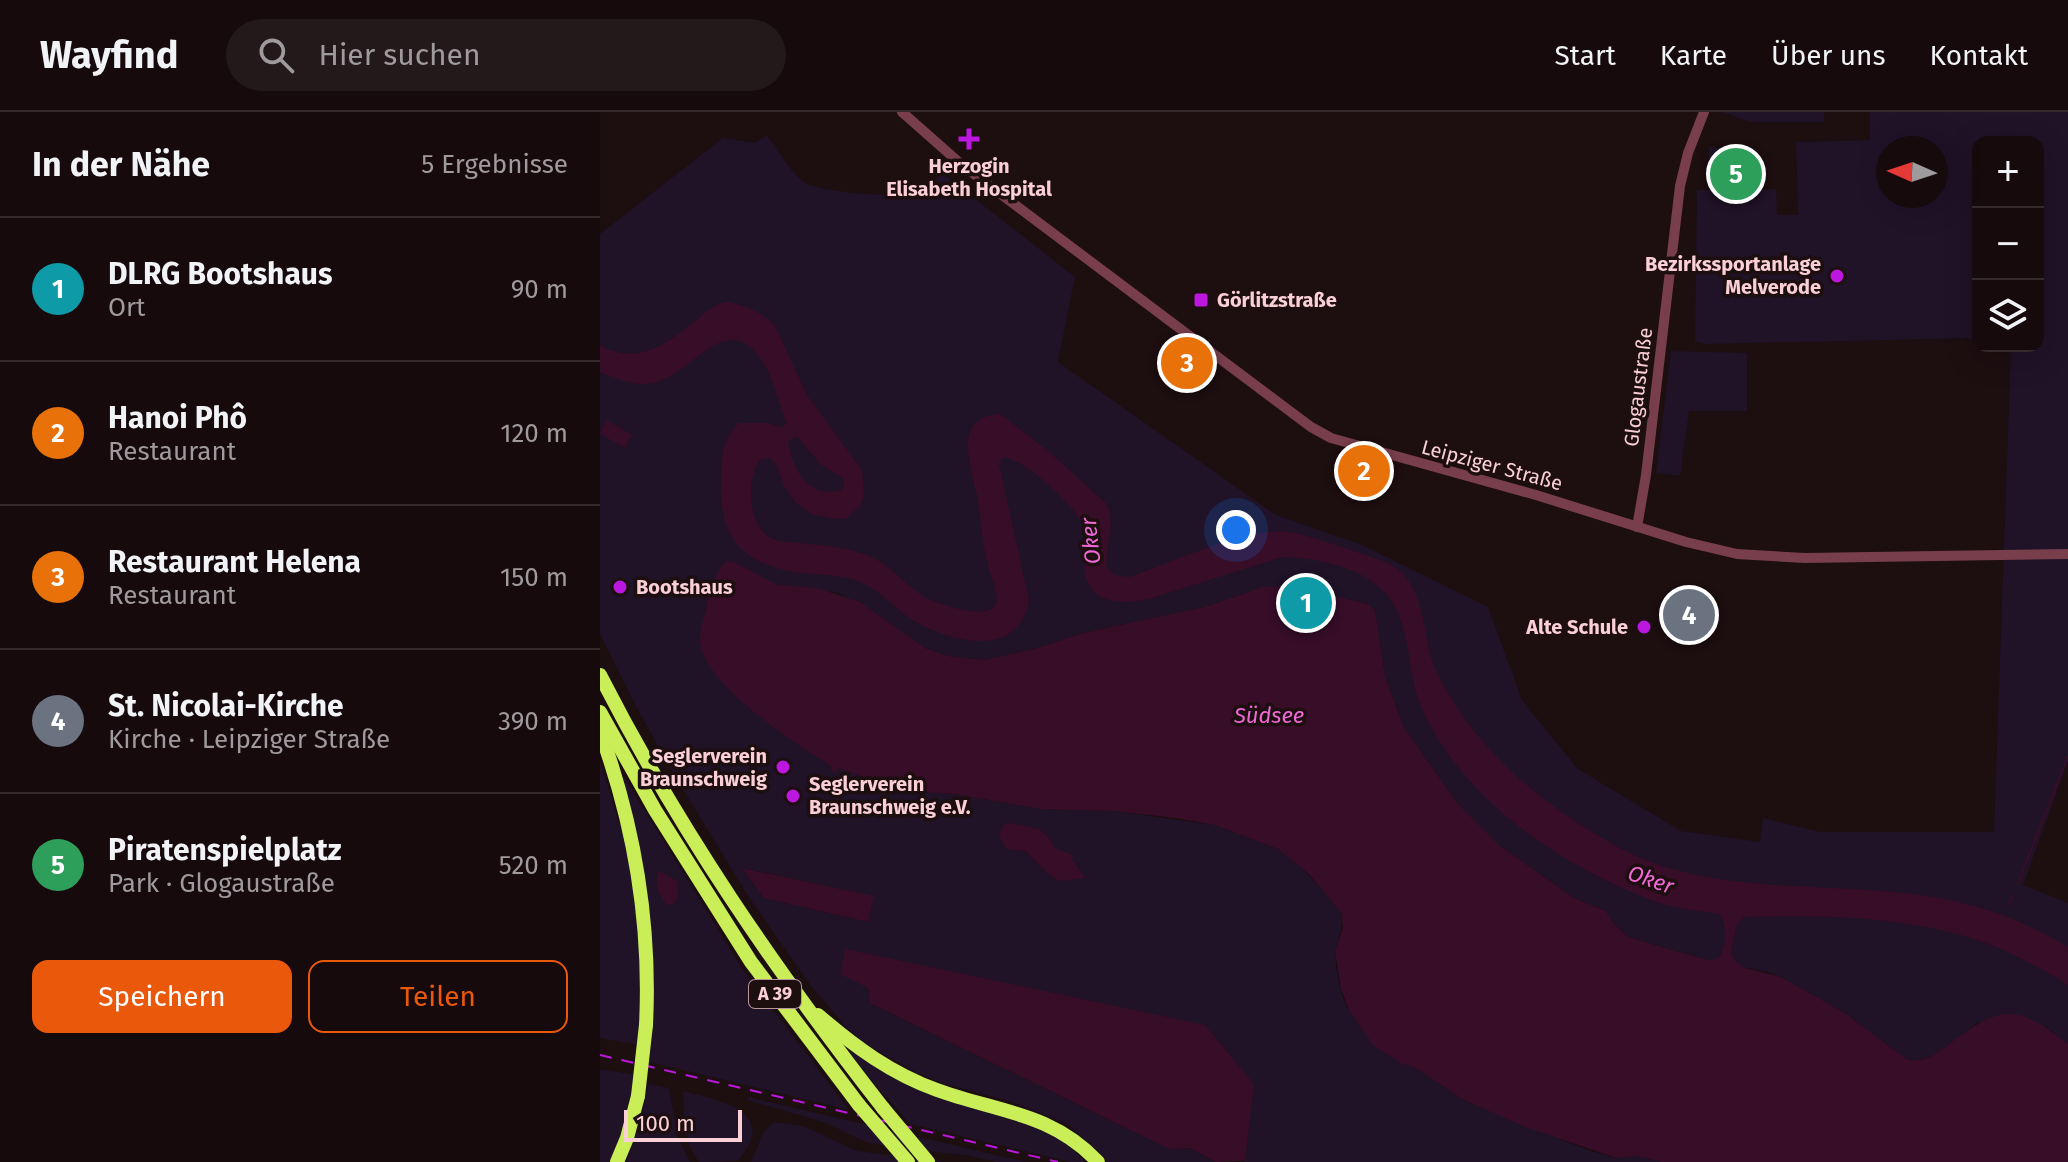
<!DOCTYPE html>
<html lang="de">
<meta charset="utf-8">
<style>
:root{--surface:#160a0c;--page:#23181a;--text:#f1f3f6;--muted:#9e9a9d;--line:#352b2d;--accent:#ea580c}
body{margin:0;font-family:"Fira Sans",sans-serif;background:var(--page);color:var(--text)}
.controls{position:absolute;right:24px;top:24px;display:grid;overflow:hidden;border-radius:16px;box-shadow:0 8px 32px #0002}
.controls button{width:72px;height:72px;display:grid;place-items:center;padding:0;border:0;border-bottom:2px solid var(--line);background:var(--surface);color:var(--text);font:40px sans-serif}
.compass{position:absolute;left:1276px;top:24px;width:72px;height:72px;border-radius:50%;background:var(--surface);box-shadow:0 8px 32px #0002;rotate:273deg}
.scale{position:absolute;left:24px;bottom:20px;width:118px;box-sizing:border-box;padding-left:8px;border:4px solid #facfd6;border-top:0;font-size:22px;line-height:28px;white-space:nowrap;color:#facfd6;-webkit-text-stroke:6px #1d0e10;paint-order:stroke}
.you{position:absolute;left:636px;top:418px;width:28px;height:28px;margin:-20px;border:6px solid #fff;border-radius:50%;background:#1a73e8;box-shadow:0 0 0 12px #1a73e833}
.badge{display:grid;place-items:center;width:52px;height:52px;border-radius:50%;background:var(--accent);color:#fff;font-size:26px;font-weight:700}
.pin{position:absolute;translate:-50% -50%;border:4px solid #fff;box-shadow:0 2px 8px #0006}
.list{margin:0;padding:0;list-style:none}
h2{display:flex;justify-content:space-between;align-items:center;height:104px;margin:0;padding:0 32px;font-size:34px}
h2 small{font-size:26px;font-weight:400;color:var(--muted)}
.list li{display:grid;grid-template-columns:52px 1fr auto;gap:24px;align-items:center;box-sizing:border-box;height:144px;padding:0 32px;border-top:2px solid var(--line)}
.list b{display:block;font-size:30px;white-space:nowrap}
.list p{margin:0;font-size:26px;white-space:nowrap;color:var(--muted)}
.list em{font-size:26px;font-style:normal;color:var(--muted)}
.actions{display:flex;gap:16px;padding:24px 32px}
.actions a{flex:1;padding:18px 0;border:2px solid var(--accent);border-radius:16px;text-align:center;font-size:28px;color:var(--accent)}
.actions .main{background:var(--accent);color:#fff}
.icon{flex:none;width:44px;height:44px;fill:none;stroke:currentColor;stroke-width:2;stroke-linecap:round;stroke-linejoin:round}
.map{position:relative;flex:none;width:1468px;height:1050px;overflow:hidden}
header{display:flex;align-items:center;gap:48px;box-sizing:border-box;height:112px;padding:0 40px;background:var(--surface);border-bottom:2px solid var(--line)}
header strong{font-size:38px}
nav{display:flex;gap:44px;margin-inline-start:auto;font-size:28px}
.search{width:560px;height:72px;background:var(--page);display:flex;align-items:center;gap:20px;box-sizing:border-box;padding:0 28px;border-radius:44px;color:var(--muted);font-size:30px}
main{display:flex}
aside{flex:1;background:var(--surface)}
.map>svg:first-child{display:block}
.green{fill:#201227;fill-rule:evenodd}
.water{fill:#370d28;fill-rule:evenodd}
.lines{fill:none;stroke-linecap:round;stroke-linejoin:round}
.stream{stroke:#370d28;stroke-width:2}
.tertiary{stroke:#783e4b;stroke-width:10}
.motorway{stroke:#c9ee57;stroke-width:14}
.rail{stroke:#bc17df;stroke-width:2;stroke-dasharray:12 10;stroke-linecap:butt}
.motorway-bridge{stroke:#c9ee57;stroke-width:14}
.poi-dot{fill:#bc17df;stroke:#1d0e10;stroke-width:3}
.labels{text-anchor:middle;stroke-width:7;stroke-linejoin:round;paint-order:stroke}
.shield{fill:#1d0e10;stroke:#b8959b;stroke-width:2}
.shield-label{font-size:18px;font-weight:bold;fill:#facfd6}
.poi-label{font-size:20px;font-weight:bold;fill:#facfd6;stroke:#1d0e10;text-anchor:end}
.street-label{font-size:20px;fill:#facfd6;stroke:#1d0e10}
.water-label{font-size:22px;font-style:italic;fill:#f068d6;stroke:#1d0e10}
</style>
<header>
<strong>Wayfind</strong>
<div class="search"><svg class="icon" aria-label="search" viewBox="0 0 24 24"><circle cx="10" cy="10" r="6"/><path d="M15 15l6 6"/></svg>Hier suchen</div>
<nav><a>Start</a><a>Karte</a><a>Über uns</a><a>Kontakt</a></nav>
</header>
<main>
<aside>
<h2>In der Nähe<small>5 Ergebnisse</small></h2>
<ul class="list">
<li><span class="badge" style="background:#0f9aa8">1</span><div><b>DLRG Bootshaus</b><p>Ort</p></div><em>90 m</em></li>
<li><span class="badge" style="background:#e8710a">2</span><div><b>Hanoi Phô</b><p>Restaurant</p></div><em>120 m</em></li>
<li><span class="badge" style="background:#e8710a">3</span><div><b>Restaurant Helena</b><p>Restaurant</p></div><em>150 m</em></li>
<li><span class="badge" style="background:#6b7280">4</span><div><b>St. Nicolai-Kirche</b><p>Kirche · Leipziger Straße</p></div><em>390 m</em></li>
<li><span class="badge" style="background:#2e9e5b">5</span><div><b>Piratenspielplatz</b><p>Park · Glogaustraße</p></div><em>520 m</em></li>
</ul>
<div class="actions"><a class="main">Speichern</a><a>Teilen</a></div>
</aside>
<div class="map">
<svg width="1468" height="1050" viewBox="0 0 1468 1050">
<rect width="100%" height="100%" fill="#1d0e10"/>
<!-- green -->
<g class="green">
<path d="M1122 0H1224V10H1150Z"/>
<path d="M1270 0H1468V649L1423 773 1468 791V932L1446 915 1378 910C1357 926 1336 951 1308 948L1245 901 1181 865 1168 860 1107 848 1028 825 1014 812 1006 799 974 786 899 733 858 692 803 614 785 564 775 499 768 492 700 475H663L604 495 483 521 438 536 384 548 348 544 325 536 239 481 178 473 164 467 107 549C140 593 185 625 232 654L230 658 235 661 239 656 285 673 324 680 354 682 441 697 515 699 615 713 678 737 695 748 738 795C747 811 738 821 736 837 734 854 740 884 749 898 759 914 787 937 802 952L814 955 864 988 990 1039 1017 1046 1038 1044 1061 1050H645L268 876 270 891 569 1037 590 1036 615 1050H508L468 1012 412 990 342 971 317 961 268 933 248 917 211 874 148 784 72 659 31 585 0 522V122L123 26 155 31 167 23C177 37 188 56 201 68 215 81 292 85 312 82 326 80 333 71 341 60L475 165 458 250 676 403 762 433 888 495 922 588 978 657 1081 719 1160 730 1163 706 1220 720H1394L1411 234H1438V30H1378V226L1105 232 1095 229 1097 78 1176 77 1177 103H1198L1196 30 1270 28ZM1288 36H1336V84H1288ZM143 756 273 784 268 810 164 786Z"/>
<path d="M1109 34 1164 49V75H1108Z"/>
<path d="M1071 239 1147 241V299H1089L1080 364 1056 361Z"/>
<path d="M0 649 31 749 41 851 39 933 0 926Z"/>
<path d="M18 655 141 855 249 998 50 950 54 907 52 833Z"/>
<path d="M234 925 359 989 458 1023 486 1050H471L310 1012Z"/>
<path d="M0 957 35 963 29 1005 13 1050H0Z"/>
<path d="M48 972 69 976 78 1026 90 1050H26L42 1008Z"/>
<path d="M83 979C119 989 181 998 138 1049L99 1050C83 1028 84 1005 83 979Z"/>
<path d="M148 985 426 1050H396L371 1044 290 1035 265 1030 226 1011 147 988Z"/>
<path d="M174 1010 203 1014 257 1039 345 1050H151L164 1019Z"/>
</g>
<!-- water -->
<g class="water">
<path d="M126 190C142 192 163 201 174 212L207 283 262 358 264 383 261 393 247 406 234 407 212 402 196 391 184 374 176 352 170 346 160 348C144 369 148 425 180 429 209 433 236 432 264 442 288 450 302 470 323 484 334 491 389 510 396 492 400 480 389 462 387 450 382 429 381 406 377 384 371 354 351 305 400 302L447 338 506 391C517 412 505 432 507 455L514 463 529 465C568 452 652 413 690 420 711 424 733 432 754 439 769 445 791 449 803 462 827 487 822 528 836 558 872 635 941 692 1014 733 1107 786 1231 768 1333 785 1379 792 1428 810 1468 835V873C1440 856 1411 839 1380 829 1306 804 1221 803 1144 805L1137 812 1131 840 1134 848 1145 856 1181 865 1245 901 1308 948C1326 950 1334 943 1348 933 1400 893 1415 890 1468 932V1050H1061L1038 1044 1017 1046 928 1016 864 988 814 955 802 952 773 933 749 898 741 877 735 839 743 816 742 802 709 762 678 737 615 713 576 706 515 699 441 697 355 682 324 680 285 673 239 656 235 661 230 658 231 654C196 632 104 573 100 530 99 518 105 504 107 493 111 476 114 462 126 449L134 450 178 473 217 476 260 490 325 536 348 544 384 548 438 536 483 521 604 495 663 475H700L768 492 775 498 785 564 803 614 858 692 899 733 974 786 1006 799 1014 812 1028 825 1107 848 1118 847C1127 834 1127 815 1120 802 1097 799 1070 796 1048 787 957 751 861 687 821 594 806 560 812 514 788 484 766 456 716 445 682 445L549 487C514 494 483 490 484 447 485 439 488 431 487 423 485 401 425 347 403 345L399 352 429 488C419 545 358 532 320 512 298 501 283 480 260 470 238 461 217 464 194 460 142 451 120 426 121 373 121 350 121 327 139 311H168L181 316 187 311C178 293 175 271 165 254 127 190 96 262 53 271 34 275 18 267 0 260V234C38 253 65 233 94 210 105 201 112 193 126 190ZM197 324 220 352 243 366 244 374 241 378C208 388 193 357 188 330Z"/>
<path d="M6 308 32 323 25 336 0 322Z"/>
<path d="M411 711 439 717 448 725 455 736 473 743 472 748 485 766 459 769 447 761 426 739 406 737 399 723 403 713Z"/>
<path d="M142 756 274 784 268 810 164 786Z"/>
<path d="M59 759 77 769 78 785 73 792 67 793C59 785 53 769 59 759Z"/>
<path d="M245 837 605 913 654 972 645 1049 615 1050 590 1036 569 1037 270 891 268 876 240 862Z"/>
</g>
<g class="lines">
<!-- stream -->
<g class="stream">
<path d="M1418 771 1468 644"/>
<path d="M1409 793 1413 783"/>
</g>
<!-- tertiary -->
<g class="tertiary">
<path d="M302 0 362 53 711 315 731 326 936 383 1086 430 1137 442 1205 446 1468 442"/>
<path d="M1037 415 1046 363 1080 74 1088 41 1104 0"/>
</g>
<!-- motorway -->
<g class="motorway">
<path d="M0 563C79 718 176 859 283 996"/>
<path d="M0 600 55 698 151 850 259 993"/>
<path d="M0 619C35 715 51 812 46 913"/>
<path d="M218 903C255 935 292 962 337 978 397 1000 451 1000 498 1050"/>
<path d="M17 1050 27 1026 38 984"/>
</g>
<!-- rail -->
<path class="rail" d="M0 943 458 1050"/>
<!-- motorway-bridge -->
<g class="motorway-bridge">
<path d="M38 984 46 913"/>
<path d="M259 993 308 1050"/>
<path d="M283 996 328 1050"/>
</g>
</g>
<!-- markers -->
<g class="poi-dot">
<path d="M365 15h8v8h8v8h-8v8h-8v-8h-8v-8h8z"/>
<circle cx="1237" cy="164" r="8"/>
<rect x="593" y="180" width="16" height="16" rx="4"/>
<circle cx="20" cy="475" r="8"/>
<circle cx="1044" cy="515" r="8"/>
<circle cx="183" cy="655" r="8"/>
<circle cx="193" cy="684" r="8"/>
</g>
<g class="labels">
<!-- shield labels -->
<rect class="shield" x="149" y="868" width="52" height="28" rx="6"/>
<g class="shield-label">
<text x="175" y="888">A 39</text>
</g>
<!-- poi labels -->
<g class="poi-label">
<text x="369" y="61" text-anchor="middle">Herzogin<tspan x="369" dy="23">Elisabeth Hospital</tspan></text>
<text x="1221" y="159">Bezirkssportanlage<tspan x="1221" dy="23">Melverode</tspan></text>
<text x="617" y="195" text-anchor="start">Görlitzstraße</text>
<text x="36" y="482" text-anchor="start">Bootshaus</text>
<text x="1028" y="522">Alte Schule</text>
<text x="167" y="651">Seglerverein<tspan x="167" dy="23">Braunschweig</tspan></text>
<text x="209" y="679" text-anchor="start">Seglerverein<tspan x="209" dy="23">Braunschweig e.V.</tspan></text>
</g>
<!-- street labels -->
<g class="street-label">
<text transform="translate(1038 275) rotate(-83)" y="7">Glogaustraße</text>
<text transform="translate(892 353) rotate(15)" y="7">Leipziger Straße</text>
</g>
<!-- water labels -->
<g class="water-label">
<text transform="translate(490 429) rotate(-96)" y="8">Oker</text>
<text x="669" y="611">Südsee</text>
<text transform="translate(1051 767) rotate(19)" y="8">Oker</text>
</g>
</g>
</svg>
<div class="controls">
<button>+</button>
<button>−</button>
<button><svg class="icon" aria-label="layers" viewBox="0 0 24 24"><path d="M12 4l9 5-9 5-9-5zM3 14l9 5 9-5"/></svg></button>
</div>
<svg class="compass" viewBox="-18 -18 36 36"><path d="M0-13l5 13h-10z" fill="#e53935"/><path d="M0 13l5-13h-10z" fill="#9e9a9d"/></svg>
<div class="scale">100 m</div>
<div class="you"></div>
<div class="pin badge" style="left:706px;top:491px;background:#0f9aa8">1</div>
<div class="pin badge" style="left:764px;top:359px;background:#e8710a">2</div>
<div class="pin badge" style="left:587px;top:251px;background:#e8710a">3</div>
<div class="pin badge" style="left:1089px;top:503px;background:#6b7280">4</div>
<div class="pin badge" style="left:1136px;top:62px;background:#2e9e5b">5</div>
</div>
</main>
